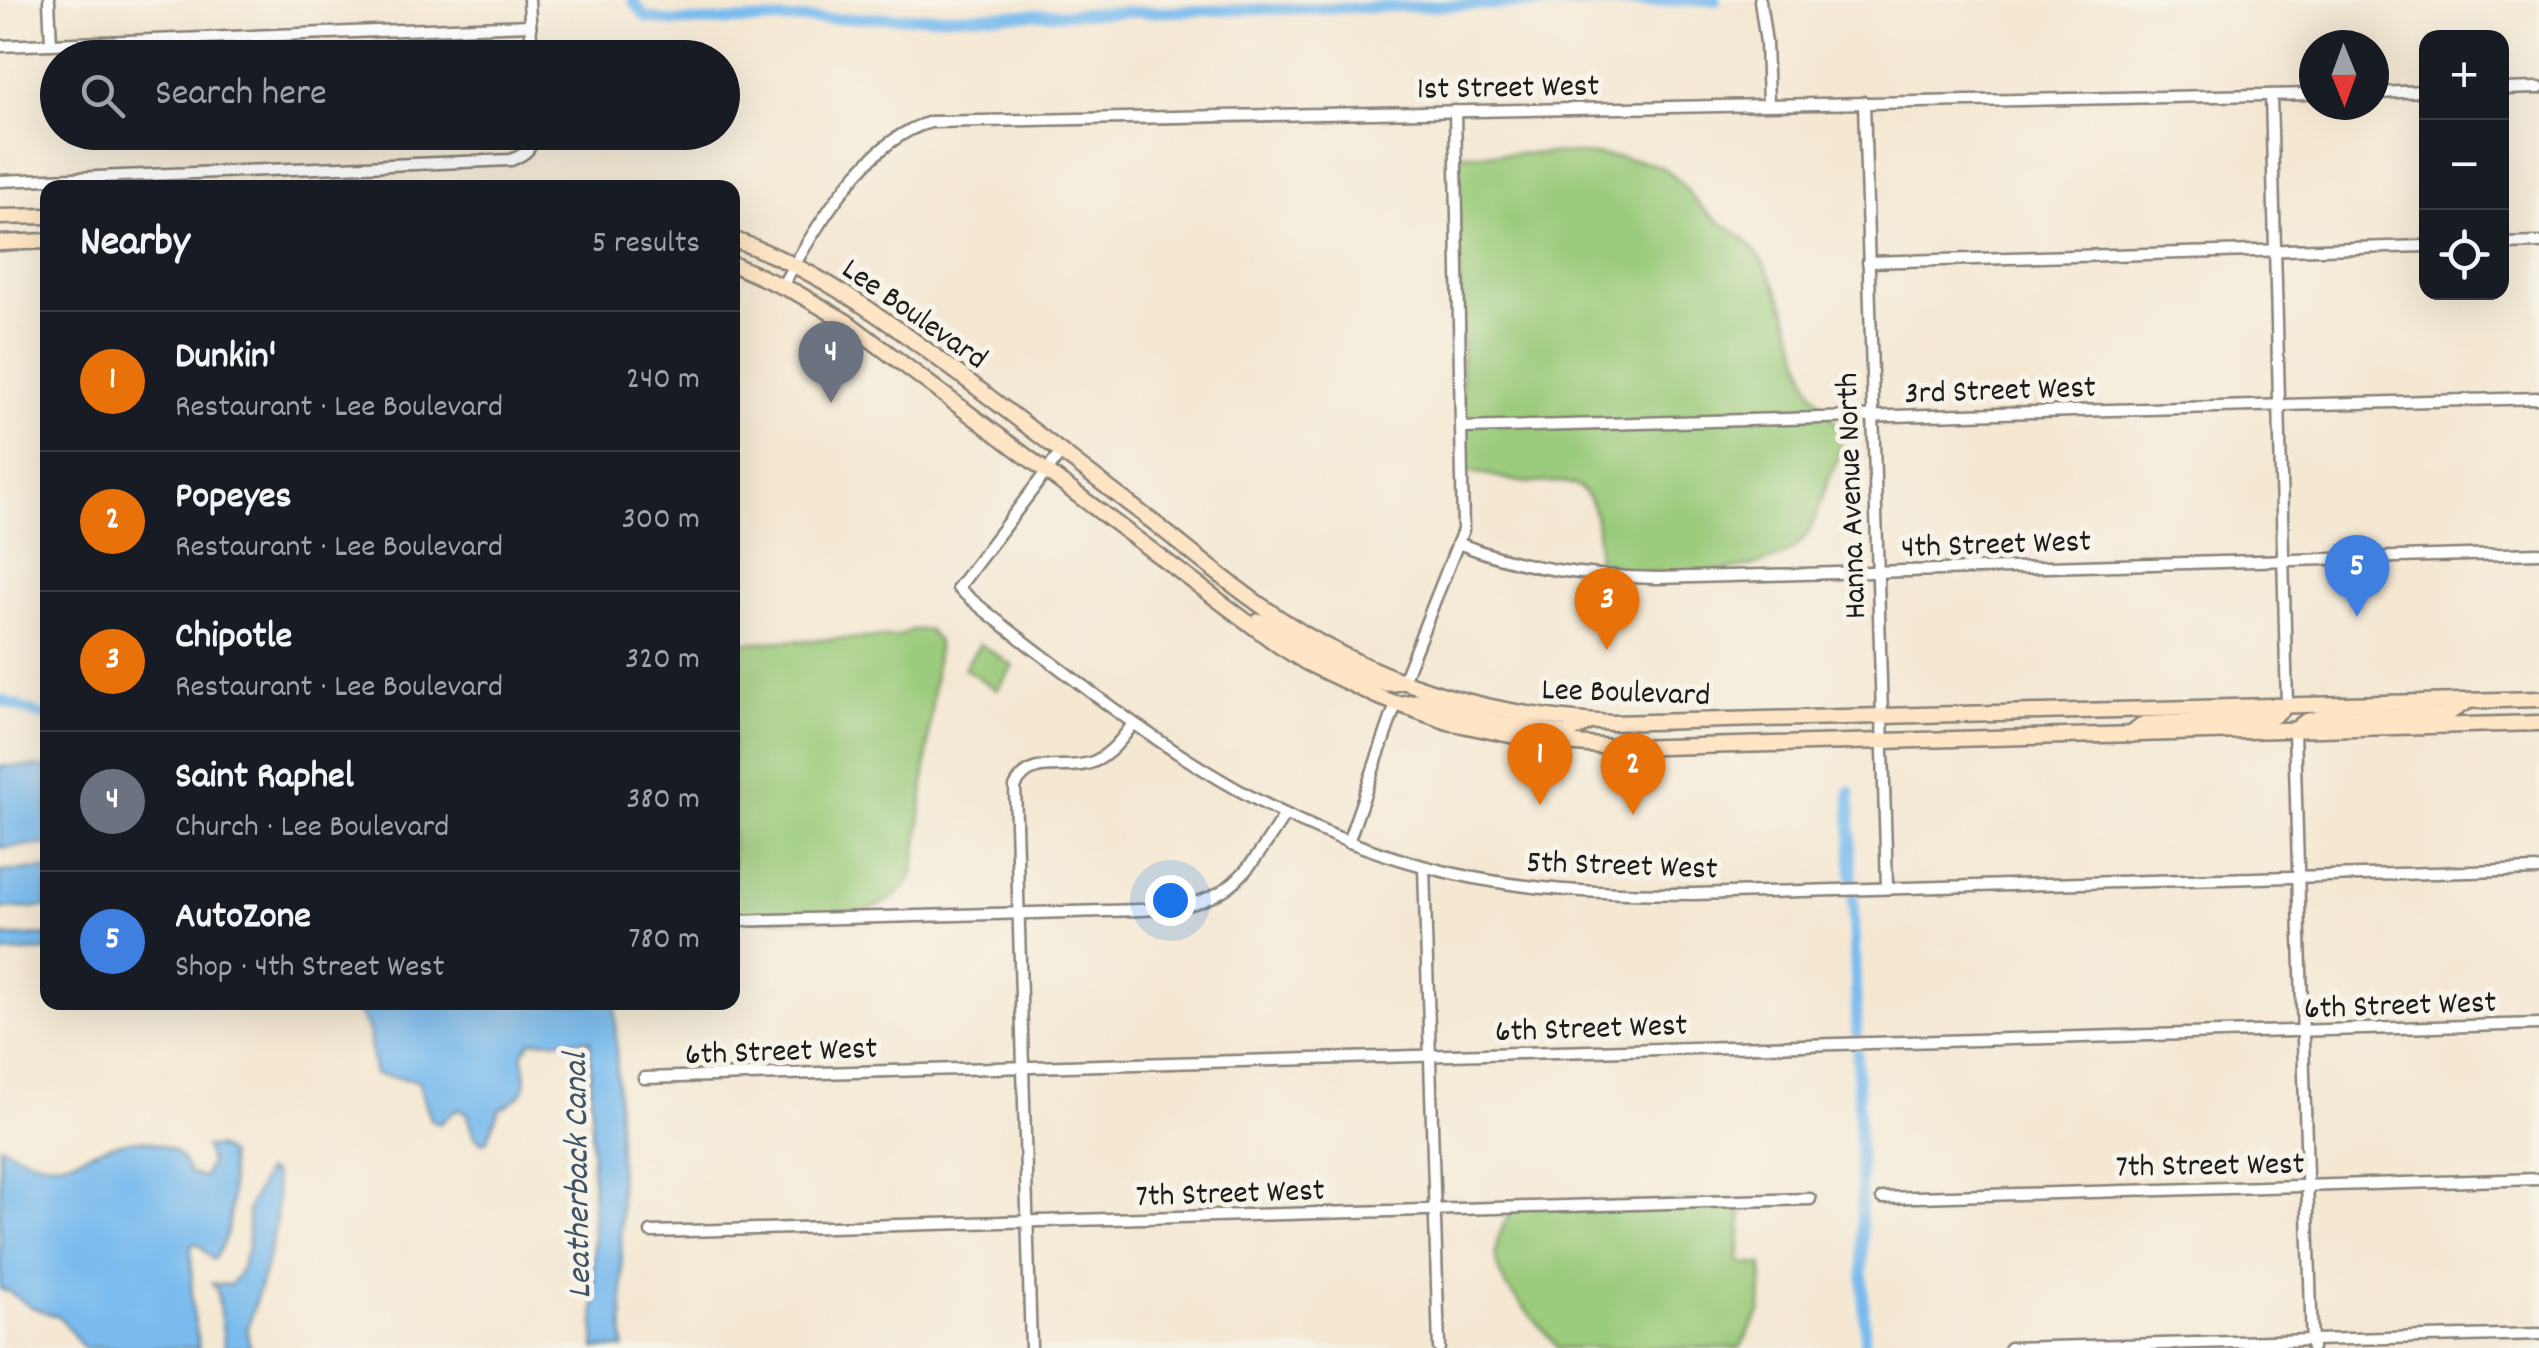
<!DOCTYPE html>
<meta charset="utf-8">
<style>
:root{--surface:#171b24;--page:#20242c;--text:#f1f3f6;--muted:#9ea1a6;--line:#363941;--accent:#ea580c}
body{margin:0;font-family:Dekko,sans-serif;background:var(--page);color:var(--text)}
.controls{position:absolute;right:30px;top:30px;display:grid;overflow:hidden;border-radius:20px;box-shadow:0 10px 40px #0002}
.controls button{width:90px;height:90px;display:grid;place-items:center;padding:0;border:0;border-bottom:2px solid var(--line);background:var(--surface);color:var(--text);font:50px sans-serif}
.compass{position:absolute;left:2299px;top:30px;width:90px;height:90px;border-radius:50%;background:var(--surface);box-shadow:0 10px 40px #0002;rotate:179deg}
.you{position:absolute;left:1170px;top:900px;width:35px;height:35px;margin:-25px;border:8px solid #fff;border-radius:50%;background:#1a73e8;box-shadow:0 0 0 15px #1a73e833}
.badge{display:grid;place-items:center;width:65px;height:65px;border-radius:50%;background:var(--accent);color:#fff;font-size:32px;font-weight:700}
.pin{position:absolute;translate:-50% -82px;filter:drop-shadow(0 2px 5px #0008)}
.pin::after{content:'';position:absolute;top:52px;width:35px;height:30px;background:inherit;clip-path:polygon(0 0,100% 0,50% 100%)}
.list{margin:0;padding:0;list-style:none}
h2{display:flex;justify-content:space-between;align-items:center;height:130px;margin:0;padding:0 40px;font-size:42px}
h2 small{font-size:32px;font-weight:400;color:var(--muted)}
.list li{display:grid;grid-template-columns:65px 1fr auto;gap:30px;align-items:center;box-sizing:border-box;height:140px;padding:0 40px;border-top:2px solid var(--line)}
.list b{display:block;font-size:38px;white-space:nowrap}
.list p{margin:0;font-size:32px;white-space:nowrap;color:var(--muted)}
.list em{font-size:32px;font-style:normal;color:var(--muted)}
.icon{flex:none;width:55px;height:55px;fill:none;stroke:currentColor;stroke-width:2;stroke-linecap:round;stroke-linejoin:round}
.map{position:relative;flex:none;width:2539px;height:1348px;overflow:hidden}
.search{position:absolute;background:var(--surface);box-shadow:0 10px 40px #0002;left:40px;top:40px;width:700px;height:110px;display:flex;align-items:center;gap:25px;box-sizing:border-box;padding:0 35px;border-radius:55px;color:var(--muted);font-size:38px}
.panel{position:absolute;background:var(--surface);box-shadow:0 10px 40px #0002;left:40px;top:180px;width:700px;height:830px;border-radius:20px}
.map>svg:first-child{display:block}
.green{fill:#9bcb7b;stroke:#5c744c;stroke-width:2.5}
.water{fill:#79bbee;stroke:#4a6c85;stroke-width:2.5}
.lines{fill:none;stroke-linecap:round;stroke-linejoin:round}
.canal{stroke:#79bbee;stroke-width:11}
.street-casing{stroke:#888278;stroke-width:15}
.secondary-casing{stroke:#888278;stroke-width:19}
.street{stroke:#fff;stroke-width:10}
.secondary{stroke:#fde5c5;stroke-width:14}
.labels{text-anchor:middle;stroke-width:10;stroke-linejoin:round;paint-order:stroke}
.street-label{font-size:32px;fill:#1c1c1c;stroke:#f7f3e8}
.water-label{font-size:35px;font-style:italic;fill:#3d5466;stroke:#f7f3e8}
</style>
<div class="map">
<svg width="2539" height="1348" viewBox="0 0 2539 1348">
<rect width="100%" height="100%" fill="#f7f3e8"/>
<filter id="ink" filterUnits="userSpaceOnUse"><feTurbulence type="fractalNoise" baseFrequency=".01" numOctaves="2"/><feDisplacementMap in="SourceGraphic" scale="20" xChannelSelector="R" yChannelSelector="G"/><feConvolveMatrix kernelMatrix="1 2 1 2 8 2 1 2 1" color-interpolation-filters="sRGB"/></filter>
<filter id="wash" filterUnits="userSpaceOnUse"><feTurbulence type="fractalNoise" baseFrequency=".0048" numOctaves="4" result="noise"/><feDisplacementMap in="SourceGraphic" scale="40" xChannelSelector="R" yChannelSelector="G"/><feGaussianBlur stdDeviation="2.25" result="paint"/><feColorMatrix in="noise" values="0 0 0 0 0 0 0 0 0 0 0 0 0 0 0 0 0 1.4 0 .05"/><feComposite in="paint" operator="in"/></filter>
<g filter="url(#wash)">
<rect width="100%" height="100%" fill="#f4e8d3"/>
<!-- green -->
<g class="green">
<path d="M1457 154C1507 155 1619 148 1661 167 1680 176 1689 196 1703 209 1716 221 1733 229 1746 241 1778 272 1795 336 1807 378 1813 400 1836 414 1840 436 1843 456 1832 469 1826 486 1821 504 1814 527 1802 541 1768 581 1644 575 1597 567 1598 542 1602 490 1568 483 1553 480 1535 485 1520 482 1499 478 1488 473 1464 472Z"/>
<path d="M912 630H928L938 642 918 845C915 854 915 866 912 875 890 929 780 917 733 918L732 643 898 637Z"/>
<path d="M980 644 1013 666 997 690 964 668Z"/>
<path d="M1718 1201 1742 1214 1739 1263 1763 1265 1761 1311 1740 1348H1557C1538 1316 1487 1285 1497 1243 1500 1230 1508 1218 1513 1206Z"/>
</g>
<!-- water -->
<g class="water">
<path d="M0 766 47 767V844L0 848Z"/>
<path d="M47 869V907L0 909V872Z"/>
<path d="M47 935V951L0 953V937Z"/>
<path d="M353 1003H615L624 1348H595L590 1040 531 1041 522 1054C529 1084 529 1095 499 1109L488 1139 482 1143 474 1135 467 1112 457 1109 439 1124 431 1120 418 1081 374 1074 369 1031Z"/>
<path d="M142 1140C167 1147 179 1147 189 1173L203 1178 210 1163 205 1147H217L228 1154C232 1187 236 1233 213 1260L198 1244H191L192 1305 199 1348H84L59 1317 31 1307 9 1292 0 1289V1145C76 1186 75 1143 142 1140Z"/>
<path d="M266 1171 273 1174C287 1225 258 1282 247 1332L250 1348H225L217 1290 212 1283 230 1285 239 1273 248 1248V1209Z"/>
</g>
<g class="lines">
<!-- canal -->
<g class="canal">
<path d="M632 0 646 17 672 22 1716 0"/>
<path d="M0 700 48 718"/>
<path d="M1850 792 1852 880"/>
<path d="M1853 897 1857 1035"/>
<path d="M1857 1052 1865 1348"/>
</g>
</g>
</g>
<g filter="url(#ink)">
<g class="lines">
<!-- street casing -->
<g class="street-casing">
<g id="street">
<path d="M49 0 51 44"/>
<path d="M529 0 532 58"/>
<path d="M1760 0 1766 43 1768 104"/>
<path d="M0 46 530 25"/>
<path d="M2502 89 2539 88"/>
<path d="M2374 93 2426 91"/>
<path d="M2271 95 2287 705"/>
<path d="M1864 102 1887 887"/>
<path d="M0 181 511 160C526 154 532 149 535 132"/>
<path d="M2502 244 2539 243"/>
<path d="M1868 262 2426 246"/>
<path d="M782 286C814 231 866 138 931 122L2314 94"/>
<path d="M1462 428 2539 398"/>
<path d="M1062 451 958 588C994 620 1033 648 1071 677 1182 762 1287 829 1423 866 1512 891 1603 894 1694 894L2539 870"/>
<path d="M1458 543C1523 570 1588 576 1657 578L2539 553"/>
<path d="M1403 681 1463 530 1455 111"/>
<path d="M2294 730 2312 1348"/>
<path d="M1348 842 1396 704"/>
<path d="M1424 867 1439 1348"/>
<path d="M732 921 1141 910C1225 907 1241 883 1284 816"/>
<path d="M644 1078 2539 1024"/>
<path d="M1882 1198 2539 1179"/>
<path d="M651 1232 1810 1199"/>
<path d="M1031 1348 1015 787C1031 754 1064 773 1093 762 1110 755 1122 739 1133 724"/>
<path d="M2010 1348 2539 1334"/>
</g>
</g>
<!-- secondary casing -->
<g class="secondary-casing">
<g id="secondary">
<path d="M0 217 48 216"/>
<path d="M732 239C817 268 888 321 959 374 1025 424 1091 474 1157 525 1216 572 1274 621 1343 655 1426 697 1519 718 1612 723L2539 699"/>
<path d="M0 243 48 241"/>
<path d="M732 264 797 293 847 322 1278 645 1307 663 1376 696 1448 722 1538 741 1626 748 2539 723"/>
<path d="M1259 621C1287 639 1373 697 1403 681"/>
<path d="M1398 704 1419 701 1499 723 1566 734 1590 722"/>
<path d="M2296 729 2306 721 2321 718 2445 715 2468 701"/>
<path d="M2130 735 2144 724 2264 719 2274 716 2287 705"/>
</g>
</g>
<!-- street -->
<use href="#street" class="street"/>
<!-- secondary -->
<use href="#secondary" class="secondary"/>
</g>
</g>
<g class="labels">
<!-- street labels -->
<g class="street-label">
<text transform="translate(1508 85) rotate(-1)" y="11">1st Street West</text>
<text transform="translate(916 312) rotate(35)" y="11">Lee Boulevard</text>
<text transform="translate(2000 388) rotate(-2)" y="11">3rd Street West</text>
<text transform="translate(1849 496) rotate(-92)" y="11">Hanna Avenue North</text>
<text transform="translate(1996 542) rotate(-2)" y="11">4th Street West</text>
<text transform="translate(1626 690) rotate(2)" y="11">Lee Boulevard</text>
<text transform="translate(1622 863) rotate(2)" y="11">5th Street West</text>
<text transform="translate(2400 1003) rotate(-2)" y="11">6th Street West</text>
<text transform="translate(1591 1026) rotate(-2)" y="11">6th Street West</text>
<text transform="translate(781 1049) rotate(-2)" y="11">6th Street West</text>
<text transform="translate(2210 1163) rotate(-1)" y="11">7th Street West</text>
<text transform="translate(1230 1191) rotate(-2)" y="11">7th Street West</text>
</g>
<!-- water labels -->
<g class="water-label">
<text transform="translate(575 1176) rotate(-91)" y="12">Leatherback Canal</text>
</g>
</g>
</svg>
<div class="controls">
<button>+</button>
<button>−</button>
<button><svg class="icon" aria-label="locate" viewBox="0 0 24 24"><circle cx="12" cy="12" r="6"/><path d="M12 2v4M12 18v4M2 12h4M18 12h4"/></svg></button>
</div>
<svg class="compass" viewBox="-18 -18 36 36"><path d="M0-13l5 13h-10z" fill="#e53935"/><path d="M0 13l5-13h-10z" fill="#9ea1a6"/></svg>
<div class="you"></div>
<div class="pin badge" style="left:1540px;top:805px;background:#e8710a">1</div>
<div class="pin badge" style="left:1633px;top:815px;background:#e8710a">2</div>
<div class="pin badge" style="left:1607px;top:650px;background:#e8710a">3</div>
<div class="pin badge" style="left:831px;top:403px;background:#6b7280">4</div>
<div class="pin badge" style="left:2357px;top:617px;background:#3f7fe0">5</div>
<div class="search"><svg class="icon" aria-label="search" viewBox="0 0 24 24"><circle cx="10" cy="10" r="6"/><path d="M15 15l6 6"/></svg>Search here</div>
<section class="panel">
<h2>Nearby<small>5 results</small></h2>
<ul class="list">
<li><span class="badge" style="background:#e8710a">1</span><div><b>Dunkin'</b><p>Restaurant · Lee Boulevard</p></div><em>240 m</em></li>
<li><span class="badge" style="background:#e8710a">2</span><div><b>Popeyes</b><p>Restaurant · Lee Boulevard</p></div><em>300 m</em></li>
<li><span class="badge" style="background:#e8710a">3</span><div><b>Chipotle</b><p>Restaurant · Lee Boulevard</p></div><em>320 m</em></li>
<li><span class="badge" style="background:#6b7280">4</span><div><b>Saint Raphel</b><p>Church · Lee Boulevard</p></div><em>380 m</em></li>
<li><span class="badge" style="background:#3f7fe0">5</span><div><b>AutoZone</b><p>Shop · 4th Street West</p></div><em>780 m</em></li>
</ul>
</section>
</div>
